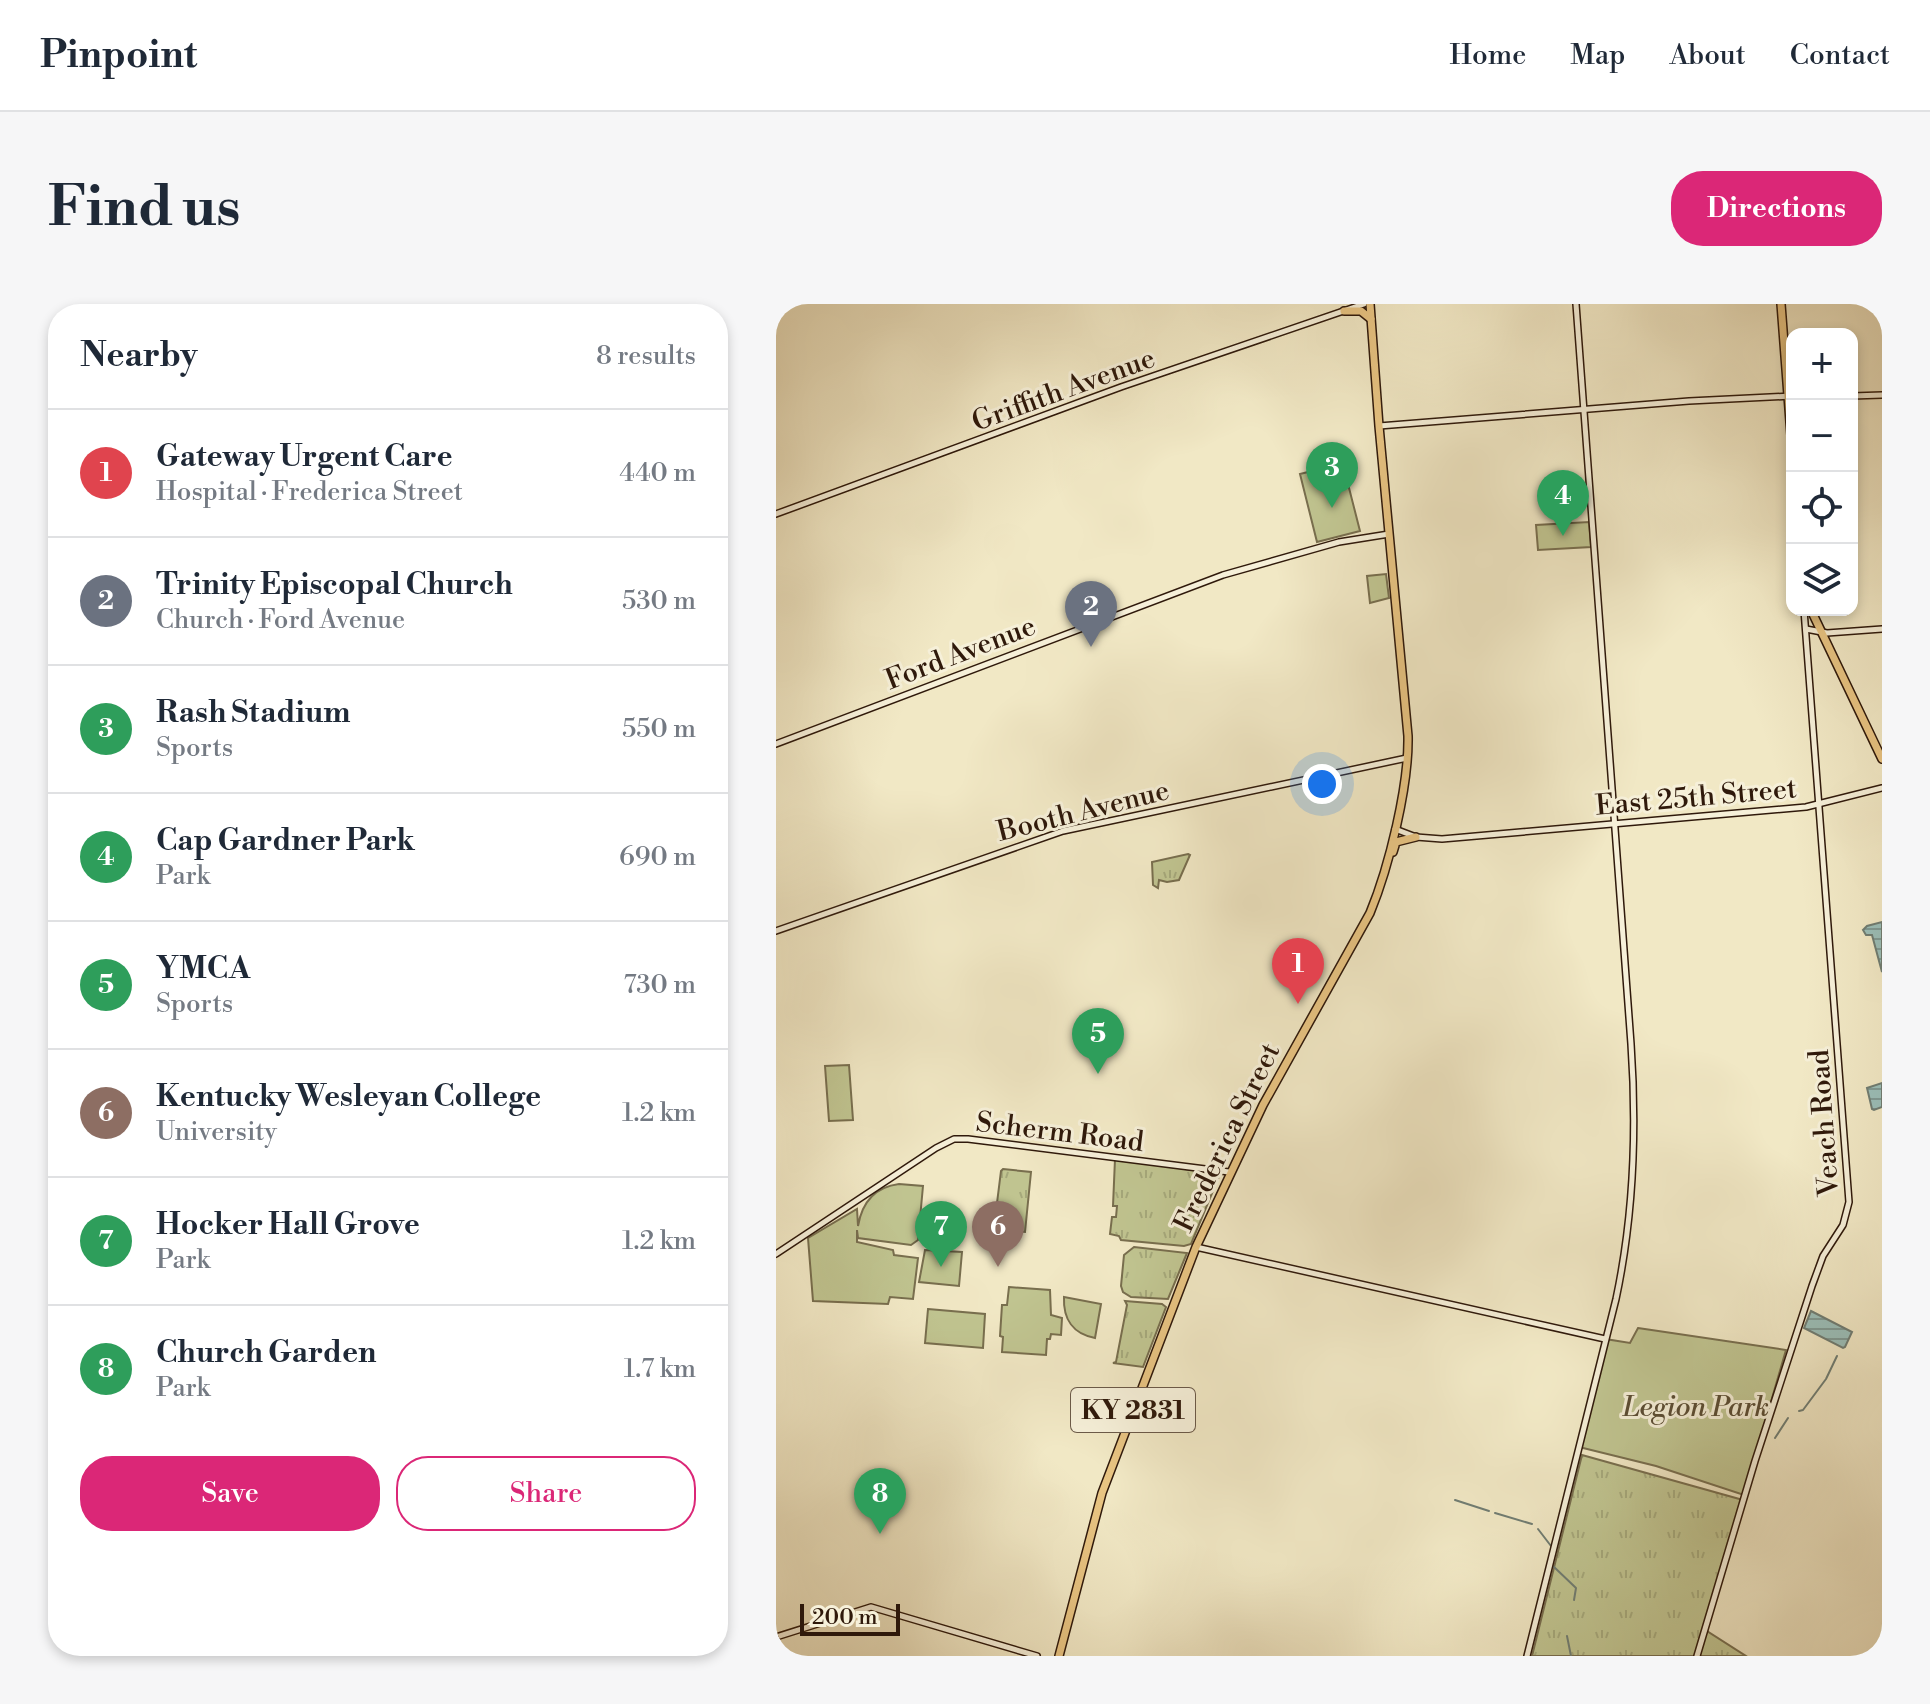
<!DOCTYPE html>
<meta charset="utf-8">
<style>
:root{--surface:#fff;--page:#f6f6f7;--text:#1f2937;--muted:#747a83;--line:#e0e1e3;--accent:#db2777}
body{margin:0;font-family:"Libre Bodoni",serif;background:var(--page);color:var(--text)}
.controls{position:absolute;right:24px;top:24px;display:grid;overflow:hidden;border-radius:16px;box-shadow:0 4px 12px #0003}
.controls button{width:72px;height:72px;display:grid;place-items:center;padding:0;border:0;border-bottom:2px solid var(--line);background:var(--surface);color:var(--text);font:40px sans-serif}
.scale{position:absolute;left:24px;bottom:20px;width:100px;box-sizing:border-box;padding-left:8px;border:4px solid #2f190b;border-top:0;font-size:22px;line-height:28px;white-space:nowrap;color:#2f190b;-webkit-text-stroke:6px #f6f0d9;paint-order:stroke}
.you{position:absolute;left:546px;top:480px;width:28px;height:28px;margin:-20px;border:6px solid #fff;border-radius:50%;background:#1a73e8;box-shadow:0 0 0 12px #1a73e833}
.badge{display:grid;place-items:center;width:52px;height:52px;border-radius:50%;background:var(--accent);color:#fff;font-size:26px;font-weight:700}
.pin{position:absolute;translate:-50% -66px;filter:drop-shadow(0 2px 4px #0008)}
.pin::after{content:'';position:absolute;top:42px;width:28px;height:24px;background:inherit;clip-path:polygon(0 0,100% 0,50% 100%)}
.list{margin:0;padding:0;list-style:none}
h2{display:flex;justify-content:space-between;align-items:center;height:104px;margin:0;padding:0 32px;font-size:34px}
h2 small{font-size:26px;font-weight:400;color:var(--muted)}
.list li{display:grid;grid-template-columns:52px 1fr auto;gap:24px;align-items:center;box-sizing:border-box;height:128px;padding:0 32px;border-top:2px solid var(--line)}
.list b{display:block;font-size:30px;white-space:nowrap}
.list p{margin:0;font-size:26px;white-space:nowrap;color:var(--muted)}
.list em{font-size:26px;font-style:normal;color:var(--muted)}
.actions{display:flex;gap:16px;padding:24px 32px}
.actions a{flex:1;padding:18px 0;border:2px solid var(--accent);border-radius:32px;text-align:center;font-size:28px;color:var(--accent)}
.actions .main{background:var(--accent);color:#fff}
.icon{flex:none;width:44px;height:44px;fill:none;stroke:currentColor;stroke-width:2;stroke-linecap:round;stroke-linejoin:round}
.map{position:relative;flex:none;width:1106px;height:1352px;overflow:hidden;border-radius:32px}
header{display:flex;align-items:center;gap:48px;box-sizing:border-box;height:112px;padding:0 40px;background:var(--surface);border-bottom:2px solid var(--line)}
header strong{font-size:38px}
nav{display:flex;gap:44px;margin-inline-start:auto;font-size:28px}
.intro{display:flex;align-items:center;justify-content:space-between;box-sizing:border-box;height:192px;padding:0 48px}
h1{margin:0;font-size:56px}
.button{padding:20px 36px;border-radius:32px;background:var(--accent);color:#fff;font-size:28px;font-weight:700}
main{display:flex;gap:48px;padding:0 48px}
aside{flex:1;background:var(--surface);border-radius:32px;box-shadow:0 4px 12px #0003}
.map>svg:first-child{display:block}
.grass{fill:url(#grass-tufts);stroke:#786e4e;stroke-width:2}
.green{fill:#c0c490;stroke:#786e4e;stroke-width:2}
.water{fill:url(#water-rules);stroke:#707d73;stroke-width:2}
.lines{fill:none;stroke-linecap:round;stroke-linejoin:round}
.stream{stroke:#707d73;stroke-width:2}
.secondary-casing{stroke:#2f190b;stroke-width:8}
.primary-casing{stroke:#2f190b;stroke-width:10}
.secondary{stroke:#f6f0d9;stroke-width:5}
.primary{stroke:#e8c482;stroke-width:7}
.labels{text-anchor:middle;stroke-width:6;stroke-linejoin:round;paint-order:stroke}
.shield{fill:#f6f0d9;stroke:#6b5a49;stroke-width:2}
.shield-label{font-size:26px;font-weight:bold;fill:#2f190b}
.street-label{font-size:28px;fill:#2f190b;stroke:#f6f0d9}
.park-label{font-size:28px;font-style:italic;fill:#5a4c33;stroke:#f6f0d9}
</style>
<header>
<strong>Pinpoint</strong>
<nav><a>Home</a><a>Map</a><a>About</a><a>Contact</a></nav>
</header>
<div class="intro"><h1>Find us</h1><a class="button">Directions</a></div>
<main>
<aside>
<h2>Nearby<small>8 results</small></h2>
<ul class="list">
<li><span class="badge" style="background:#e0444e">1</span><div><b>Gateway Urgent Care</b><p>Hospital · Frederica Street</p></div><em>440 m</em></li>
<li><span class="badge" style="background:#6b7280">2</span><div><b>Trinity Episcopal Church</b><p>Church · Ford Avenue</p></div><em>530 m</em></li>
<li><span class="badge" style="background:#2e9e5b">3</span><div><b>Rash Stadium</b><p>Sports</p></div><em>550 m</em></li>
<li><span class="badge" style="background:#2e9e5b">4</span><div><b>Cap Gardner Park</b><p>Park</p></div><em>690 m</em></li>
<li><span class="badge" style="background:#2e9e5b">5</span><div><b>YMCA</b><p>Sports</p></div><em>730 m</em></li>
<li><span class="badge" style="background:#8d6e63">6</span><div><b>Kentucky Wesleyan College</b><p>University</p></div><em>1.2 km</em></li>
<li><span class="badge" style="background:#2e9e5b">7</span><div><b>Hocker Hall Grove</b><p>Park</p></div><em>1.2 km</em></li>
<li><span class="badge" style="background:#2e9e5b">8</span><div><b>Church Garden</b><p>Park</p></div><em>1.7 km</em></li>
</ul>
<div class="actions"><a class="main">Save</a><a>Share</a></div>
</aside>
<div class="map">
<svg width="1106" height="1352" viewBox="0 0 1106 1352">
<defs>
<pattern id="grass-tufts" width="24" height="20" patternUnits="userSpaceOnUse" patternTransform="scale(2)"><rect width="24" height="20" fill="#c0c490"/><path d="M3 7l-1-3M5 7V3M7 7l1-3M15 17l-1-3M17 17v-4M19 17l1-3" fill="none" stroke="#a5a87b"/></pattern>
<pattern id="water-rules" width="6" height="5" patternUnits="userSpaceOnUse" patternTransform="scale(2)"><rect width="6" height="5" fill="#9bbfb9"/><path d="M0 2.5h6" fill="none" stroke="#7f9a95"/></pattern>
</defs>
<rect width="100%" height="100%" fill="#f1e8c5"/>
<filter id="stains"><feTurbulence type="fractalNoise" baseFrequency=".0025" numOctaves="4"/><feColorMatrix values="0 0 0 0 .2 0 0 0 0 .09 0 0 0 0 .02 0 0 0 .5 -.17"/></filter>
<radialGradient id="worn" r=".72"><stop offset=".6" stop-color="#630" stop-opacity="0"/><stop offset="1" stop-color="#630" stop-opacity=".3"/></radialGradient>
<!-- grass -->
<g class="grass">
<path d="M412 550 414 551 403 576 391 578 383 576 382 584 377 581 376 558Z"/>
<path d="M339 855 444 870 415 940 408 942 345 936 343 932 334 930 336 913H340L341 902H337Z"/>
<path d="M227 865 255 868 249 928 219 925 218 923 225 867Z"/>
<path d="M358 943 411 949 392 995 355 993 347 988 345 982 348 951Z"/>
<path d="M349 997 386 1000 390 1003 367 1063 337 1059 340 1058 351 1001Z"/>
<path d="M806 1151 967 1196 931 1327 970 1352H756Z"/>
</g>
<!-- green -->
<g class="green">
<path d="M552 163 553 168H560L566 182 572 180 584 227 541 238 524 170Z"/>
<path d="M813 218 815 243 762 246 760 221Z"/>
<path d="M610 270 613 294 594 299 591 272Z"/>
<path d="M73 761 77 816 53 817 49 762Z"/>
<path d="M123 880 147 882 142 936 135 941 82 934 81 926V938L117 946 118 951 142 954 137 995 114 993 112 1000 37 997 32 934 81 905 82 922C86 899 99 883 123 880Z"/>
<path d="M149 946 186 948 183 982 143 978Z"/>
<path d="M233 983 274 986 275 1011 286 1014 285 1031 275 1030 274 1035H271L270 1051 226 1048 227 1033 224 1032 226 1001H231Z"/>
<path d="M288 993 325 1000 319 1034C297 1030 287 1015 288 993Z"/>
<path d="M152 1005 209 1010 207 1044 149 1039Z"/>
<path d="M862 1024 1010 1046 968 1191 880 1162 803 1143 829 1035 854 1039Z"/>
</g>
<!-- water -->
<g class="water">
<path d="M1106 618V668L1096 631H1090L1087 626 1091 622Z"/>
<path d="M1106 779V803L1098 806 1096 805 1091 784Z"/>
<path d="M1035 1007 1076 1028 1069 1043 1067 1044 1028 1024Z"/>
</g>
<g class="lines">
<!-- stream -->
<g class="stream">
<path d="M1023 1107 1027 1106 1050 1075 1061 1052"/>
<path d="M999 1134 1012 1114"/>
<path d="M679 1196 713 1207"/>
<path d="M719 1209 756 1220"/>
<path d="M762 1225 775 1242"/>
<path d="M777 1262 800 1284 798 1296"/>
<path d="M791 1332 795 1352"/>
</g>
<!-- secondary casing -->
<g class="secondary-casing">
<g id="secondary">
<path d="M1076 92 1106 91"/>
<path d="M603 122 913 97 1016 92"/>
<path d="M0 210 345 83 588 0"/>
<path d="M1030 325 1051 329 1106 325"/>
<path d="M0 440 447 271 563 238 613 230"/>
<path d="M619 525 640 533 666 535 1030 503 1106 484"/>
<path d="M0 627 287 527 631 454"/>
<path d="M420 943 829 1035"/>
<path d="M0 950 160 844 178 835H192L453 868"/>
<path d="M0 1333 95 1303 261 1352"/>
<path d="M751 1352 840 995C858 910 861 826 855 740L800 0"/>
<path d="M921 1352 979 1157 1036 982 1047 952 1067 921 1073 898 1028 306"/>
</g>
</g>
<!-- primary casing -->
<g class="primary-casing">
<g id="primary">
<path d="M1005 0 1016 144"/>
<path d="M568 7H585L595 15"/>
<path d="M1035 306 1106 455"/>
<path d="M617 548 620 538 640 533"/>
<path d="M283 1352 326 1189 420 943 487 801 594 609C613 563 633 482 632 432L603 122 594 0"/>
</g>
</g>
<!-- secondary -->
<use href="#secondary" class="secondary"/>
<!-- primary -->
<use href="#primary" class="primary"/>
</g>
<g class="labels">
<!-- shield labels -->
<rect class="shield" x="295" y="1084" width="124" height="44" rx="6"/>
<g class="shield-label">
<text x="357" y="1115">KY 2831</text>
</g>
<!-- street labels -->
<g class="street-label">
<text transform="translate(287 85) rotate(-20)" y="10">Griffith Avenue</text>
<text transform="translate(184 348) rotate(-21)" y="10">Ford Avenue</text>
<text transform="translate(920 492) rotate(-5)" y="10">East 25th Street</text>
<text transform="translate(307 506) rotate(-14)" y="10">Booth Avenue</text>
<text transform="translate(1047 819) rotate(-94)" y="10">Veach Road</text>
<text transform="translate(284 827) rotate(7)" y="10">Scherm Road</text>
<text transform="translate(450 833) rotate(-64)" y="10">Frederica Street</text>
</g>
<!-- park labels -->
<g class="park-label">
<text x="920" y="1112">Legion Park</text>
</g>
</g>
<rect width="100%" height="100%" filter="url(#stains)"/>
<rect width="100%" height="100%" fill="url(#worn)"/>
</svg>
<div class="controls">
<button>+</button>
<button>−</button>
<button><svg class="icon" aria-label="locate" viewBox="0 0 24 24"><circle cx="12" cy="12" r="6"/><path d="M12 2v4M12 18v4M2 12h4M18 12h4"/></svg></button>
<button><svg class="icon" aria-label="layers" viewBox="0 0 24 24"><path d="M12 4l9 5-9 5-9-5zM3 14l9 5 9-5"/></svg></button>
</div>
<div class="scale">200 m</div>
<div class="you"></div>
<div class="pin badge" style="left:522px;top:700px;background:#e0444e">1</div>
<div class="pin badge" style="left:315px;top:343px;background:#6b7280">2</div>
<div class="pin badge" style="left:556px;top:204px;background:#2e9e5b">3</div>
<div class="pin badge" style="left:787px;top:232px;background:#2e9e5b">4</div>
<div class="pin badge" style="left:322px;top:770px;background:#2e9e5b">5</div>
<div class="pin badge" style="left:222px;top:963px;background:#8d6e63">6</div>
<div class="pin badge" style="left:165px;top:963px;background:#2e9e5b">7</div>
<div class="pin badge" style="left:104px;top:1230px;background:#2e9e5b">8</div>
</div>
</main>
